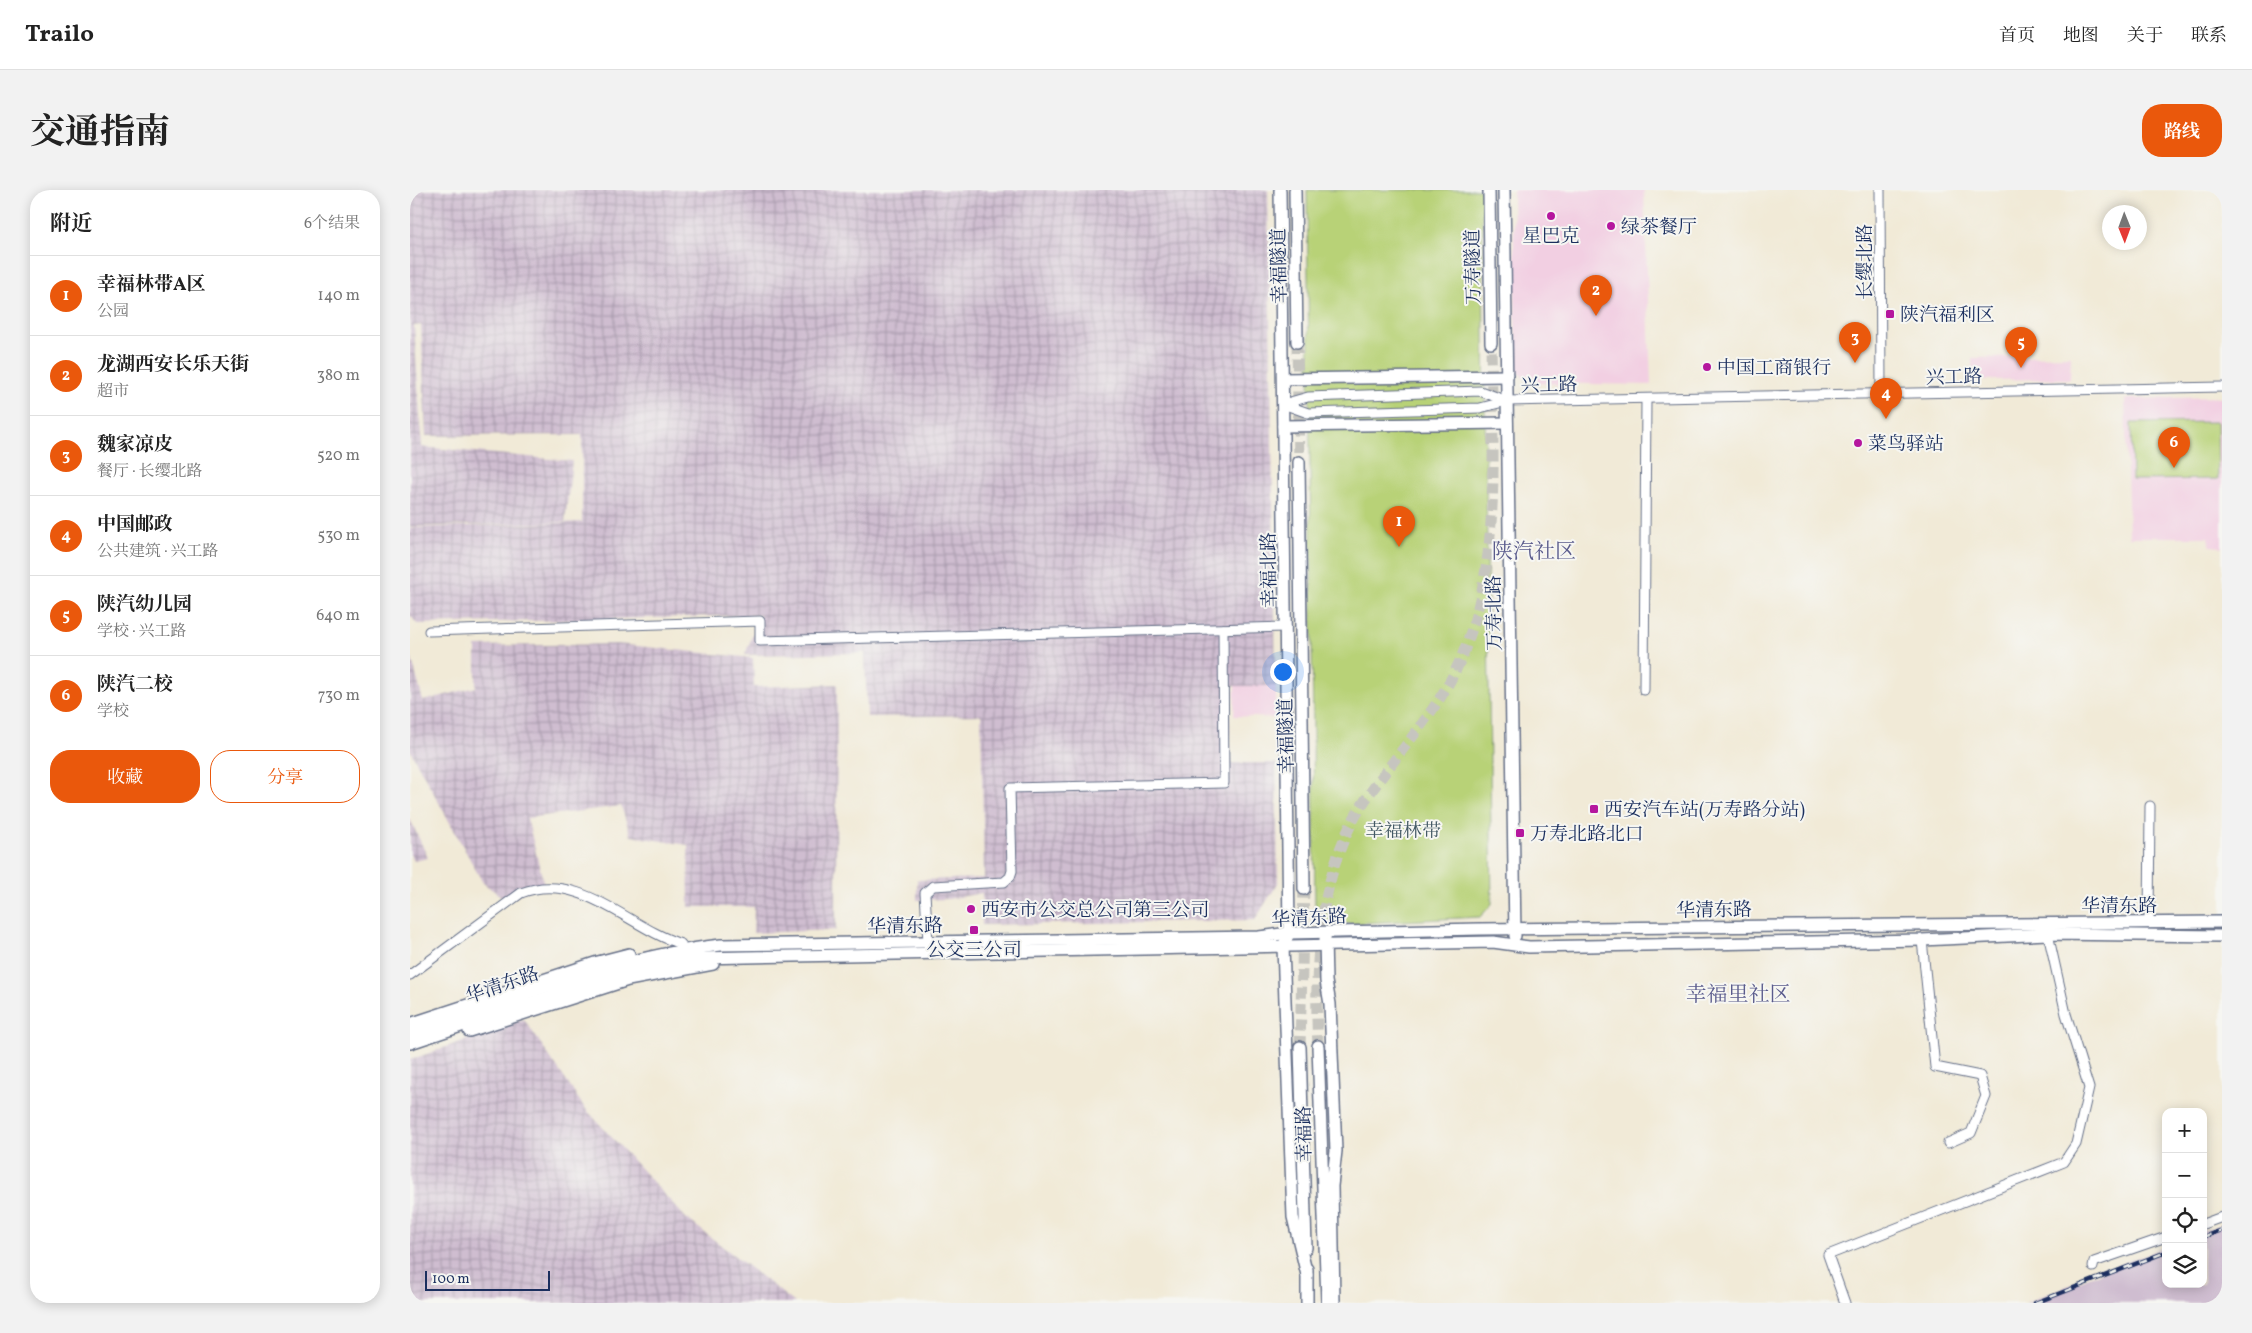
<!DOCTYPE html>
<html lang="zh">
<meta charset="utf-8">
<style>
:root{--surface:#fff;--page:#f2f2f2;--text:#222;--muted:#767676;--line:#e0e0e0;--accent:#ea580c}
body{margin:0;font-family:Vollkorn,"Noto Serif SC",serif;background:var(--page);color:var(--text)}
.controls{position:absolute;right:15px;bottom:15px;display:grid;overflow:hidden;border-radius:10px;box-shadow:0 2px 12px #0003}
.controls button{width:45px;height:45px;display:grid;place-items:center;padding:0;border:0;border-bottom:1px solid var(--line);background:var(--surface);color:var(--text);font:25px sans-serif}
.compass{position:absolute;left:1692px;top:15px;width:45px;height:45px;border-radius:50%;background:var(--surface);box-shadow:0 2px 12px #0003;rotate:179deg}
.scale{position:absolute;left:15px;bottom:12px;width:125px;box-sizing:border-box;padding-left:5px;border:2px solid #1b2f5e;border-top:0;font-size:14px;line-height:18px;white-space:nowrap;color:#1b2f5e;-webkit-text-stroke:4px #f6f6f2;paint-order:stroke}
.you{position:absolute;left:872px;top:481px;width:18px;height:18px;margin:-12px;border:4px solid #fff;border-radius:50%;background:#1a73e8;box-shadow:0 0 0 8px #1a73e833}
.badge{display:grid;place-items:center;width:32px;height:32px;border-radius:50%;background:var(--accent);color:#fff;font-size:16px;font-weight:700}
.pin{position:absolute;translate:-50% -41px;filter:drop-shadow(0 1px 2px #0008)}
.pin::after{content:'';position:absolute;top:26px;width:18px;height:15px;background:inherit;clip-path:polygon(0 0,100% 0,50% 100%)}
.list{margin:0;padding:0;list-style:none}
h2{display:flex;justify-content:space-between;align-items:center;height:65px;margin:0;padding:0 20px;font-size:21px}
h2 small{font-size:16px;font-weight:400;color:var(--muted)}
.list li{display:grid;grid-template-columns:32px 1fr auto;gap:15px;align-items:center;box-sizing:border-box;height:80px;padding:0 20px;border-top:1px solid var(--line)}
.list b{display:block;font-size:19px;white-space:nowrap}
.list p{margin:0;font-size:16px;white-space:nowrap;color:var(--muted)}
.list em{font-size:16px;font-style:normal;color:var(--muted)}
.actions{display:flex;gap:10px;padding:15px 20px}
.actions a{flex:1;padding:11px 0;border:1px solid var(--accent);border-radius:20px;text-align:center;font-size:18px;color:var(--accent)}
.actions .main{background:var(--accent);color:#fff}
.icon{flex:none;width:28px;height:28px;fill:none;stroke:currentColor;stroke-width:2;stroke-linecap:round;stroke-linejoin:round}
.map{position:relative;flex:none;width:1812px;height:1113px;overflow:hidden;border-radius:20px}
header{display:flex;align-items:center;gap:30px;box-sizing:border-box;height:70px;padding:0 25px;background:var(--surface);border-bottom:1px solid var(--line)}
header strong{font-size:24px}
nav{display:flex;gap:28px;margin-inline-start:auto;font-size:18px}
.intro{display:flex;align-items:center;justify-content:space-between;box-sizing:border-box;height:120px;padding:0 30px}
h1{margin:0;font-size:35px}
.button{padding:12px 22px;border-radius:20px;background:var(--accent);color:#fff;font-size:18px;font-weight:700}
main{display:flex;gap:30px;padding:0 30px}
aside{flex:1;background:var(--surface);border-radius:20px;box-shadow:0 2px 12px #0003}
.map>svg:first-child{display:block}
.built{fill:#f2cfe2}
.industrial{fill:url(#industrial-grid)}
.railway{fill:#cfbdd0}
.park{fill:#b8d277;stroke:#6a806a}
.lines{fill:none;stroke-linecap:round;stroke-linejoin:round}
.major-tunnel{stroke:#c6c5bf;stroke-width:11;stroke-dasharray:11 5.5;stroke-linecap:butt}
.minor-casing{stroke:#667088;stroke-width:11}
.major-casing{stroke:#667088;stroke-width:14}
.minor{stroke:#fff;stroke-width:9}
.major{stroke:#fff;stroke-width:11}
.rail-casing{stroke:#1b2f5e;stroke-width:4.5}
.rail{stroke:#f6f6f2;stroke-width:2.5;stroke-dasharray:8;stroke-linecap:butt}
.poi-dot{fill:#b5179e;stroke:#f6f6f2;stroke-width:2}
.labels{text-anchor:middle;stroke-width:4;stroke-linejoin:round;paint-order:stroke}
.poi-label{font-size:19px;fill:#1b2f5e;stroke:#f6f6f2;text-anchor:start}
.street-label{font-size:19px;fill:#1b2f5e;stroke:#f6f6f2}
.park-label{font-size:19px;fill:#425864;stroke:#f6f6f2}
.quarter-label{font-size:21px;fill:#5b5c8d;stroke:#f6f6f2}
</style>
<header>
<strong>Trailo</strong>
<nav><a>首页</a><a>地图</a><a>关于</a><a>联系</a></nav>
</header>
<div class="intro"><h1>交通指南</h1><a class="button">路线</a></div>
<main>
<aside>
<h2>附近<small>6个结果</small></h2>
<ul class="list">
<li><span class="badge">1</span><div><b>幸福林带A区</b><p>公园</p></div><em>140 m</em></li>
<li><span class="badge">2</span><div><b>龙湖西安长乐天街</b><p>超市</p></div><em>380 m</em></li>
<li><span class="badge">3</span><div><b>魏家凉皮</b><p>餐厅 · 长缨北路</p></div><em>520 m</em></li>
<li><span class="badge">4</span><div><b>中国邮政</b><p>公共建筑 · 兴工路</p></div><em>530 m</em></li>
<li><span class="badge">5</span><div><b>陕汽幼儿园</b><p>学校 · 兴工路</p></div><em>640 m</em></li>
<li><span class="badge">6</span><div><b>陕汽二校</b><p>学校</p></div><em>730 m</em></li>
</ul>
<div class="actions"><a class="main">收藏</a><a>分享</a></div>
</aside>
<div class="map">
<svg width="1812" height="1113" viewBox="0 0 1812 1113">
<defs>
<pattern id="industrial-grid" width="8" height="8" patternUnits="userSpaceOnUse" patternTransform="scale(1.25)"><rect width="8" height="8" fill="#cfbdd0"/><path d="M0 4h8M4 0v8" fill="none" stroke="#a79aac"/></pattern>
</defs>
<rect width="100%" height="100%" fill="#f6f6f2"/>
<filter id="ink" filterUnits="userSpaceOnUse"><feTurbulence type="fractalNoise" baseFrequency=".02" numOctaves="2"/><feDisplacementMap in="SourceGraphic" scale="10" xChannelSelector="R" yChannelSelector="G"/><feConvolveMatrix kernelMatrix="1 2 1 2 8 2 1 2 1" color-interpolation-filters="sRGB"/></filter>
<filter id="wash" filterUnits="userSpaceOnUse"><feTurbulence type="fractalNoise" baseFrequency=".0096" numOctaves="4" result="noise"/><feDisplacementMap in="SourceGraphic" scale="20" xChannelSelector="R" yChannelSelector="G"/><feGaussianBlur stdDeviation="1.12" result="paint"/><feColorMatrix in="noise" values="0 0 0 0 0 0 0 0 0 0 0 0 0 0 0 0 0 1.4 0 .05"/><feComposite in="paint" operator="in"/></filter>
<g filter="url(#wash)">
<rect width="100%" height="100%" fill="#f1ead7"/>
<!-- built -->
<g class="built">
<path d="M1103 0H1234L1241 195 1119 193 1106 180Z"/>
<path d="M1661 166 1660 189 1562 190V168Z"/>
<path d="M1812 207V357L1800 356 1799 347H1719L1715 209Z"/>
<path d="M825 496H866V528L824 526Z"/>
</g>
<!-- industrial -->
<g class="industrial">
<path d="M0 0H858L866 496H819L820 573H866L868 693 845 730 572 735V703L538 709 507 710V690L574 688 571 525 457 527 455 463 335 465 350 425 7 434 0 425V338L172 332V245L16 246 11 135 4 136 12 257 162 271 155 332 0 337Z"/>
<path d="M208 454 343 468 344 497 427 494 426 740 343 743 344 717H279L278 655 221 646 211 616 117 628 134 694 95 709 73 693 0 560V462L13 511 66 497V456Z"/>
<path d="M0 629 18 668 4 671 0 664Z"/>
<path d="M114 829 174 917 276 1028 385 1113H0V870Z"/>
</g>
<!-- railway -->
<path class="railway" d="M1812 1034V1113H1615L1756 1056V1094H1793V1041Z"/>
<!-- park -->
<g class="park">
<path d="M897 0H1072L1082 714 1070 727 914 735 905 720Z"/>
<path d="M1807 232 1808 289 1722 290 1721 233Z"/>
</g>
</g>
<g filter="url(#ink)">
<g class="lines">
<!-- major-tunnel -->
<g class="major-tunnel">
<path d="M887 152 889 272"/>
<path d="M908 856C904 779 908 688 949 620 981 568 1029 523 1052 466 1093 367 1082 257 1081 153"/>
<path d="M890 857 894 699"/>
</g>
<!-- minor casing -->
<g class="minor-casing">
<g id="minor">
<path d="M1470 0 1471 204"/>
<path d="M873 214 898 223 1070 218 1097 211 1812 197"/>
<path d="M873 214 898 207 1070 201 1097 211"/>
<path d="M19 441 350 431V451L876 437"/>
<path d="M1234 500 1236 209"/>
<path d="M1739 733 1740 616"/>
<path d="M1512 750 1525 877 1570 886 1576 906 1561 943 1538 953"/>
<path d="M518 752 515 703 523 696 594 692 600 687 602 681 600 598 814 593 813 439"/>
<path d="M0 785 111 703C170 680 219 738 271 754"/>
<path d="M1793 1034 1812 1027"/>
<path d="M1683 1077 1684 1072 1756 1047"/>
<path d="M1435 1113 1418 1065 1654 972 1666 954 1679 898 1656 824 1638 744"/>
</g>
</g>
<!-- major casing -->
<g class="major-casing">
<g id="major">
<path d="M870 0 879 743 873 757 883 1027 897 1085"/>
<path d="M885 0 887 152"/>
<path d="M1079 0 1081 153"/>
<path d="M1094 0 1105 746"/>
<path d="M873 189 1097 186"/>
<path d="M873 236 1097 233"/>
<path d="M889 272 894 699"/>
<path d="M915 749 916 791 920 814 926 961 922 996 924 1113"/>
<path d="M0 834 188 772 219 764"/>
<path d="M59 841 218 790 303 774"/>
<path d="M0 843C102 810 203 767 311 755L849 747 879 743 1070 739 1812 732"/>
<path d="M0 853 201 786 243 775 290 768 1083 752 1119 757 1512 750 1638 744 1812 746"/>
<path d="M908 856 917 1111"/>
<path d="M890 857 896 1058"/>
<path d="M897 1079V1113"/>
</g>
</g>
<!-- minor -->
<use href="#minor" class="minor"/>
<!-- major -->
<use href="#major" class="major"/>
<!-- rail casing -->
<g class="rail-casing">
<g id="rail">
<path d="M1793 1047 1812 1040"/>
<path d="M1625 1113 1756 1062"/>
</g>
</g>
<!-- rail -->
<use href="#rail" class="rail"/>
</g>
</g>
<!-- markers -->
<g class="poi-dot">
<circle cx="1141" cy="26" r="5"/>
<circle cx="1201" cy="36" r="5"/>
<rect x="1475" y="119" width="10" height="10" rx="2.5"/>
<circle cx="1297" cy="177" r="5"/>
<circle cx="1448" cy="253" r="5"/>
<rect x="1179" y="614" width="10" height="10" rx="2.5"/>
<rect x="1105" y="638" width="10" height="10" rx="2.5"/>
<circle cx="561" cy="719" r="5"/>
<rect x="559" y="735" width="10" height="10" rx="2.5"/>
</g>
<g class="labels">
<!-- poi labels -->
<g class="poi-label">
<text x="1211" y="43">绿茶餐厅</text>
<text x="1141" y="52" text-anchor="middle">星巴克</text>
<text x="1490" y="131">陕汽福利区</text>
<text x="1307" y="184">中国工商银行</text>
<text x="1458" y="260">菜鸟驿站</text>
<text x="1194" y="626">西安汽车站(万寿路分站)</text>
<text x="1120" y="650">万寿北路北口</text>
<text x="571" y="726">西安市公交总公司第三公司</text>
<text x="564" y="766" text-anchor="middle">公交三公司</text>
</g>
<!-- street labels -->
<g class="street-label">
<text transform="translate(1454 72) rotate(-90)" y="7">长缨北路</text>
<text transform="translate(868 76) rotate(-91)" y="7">幸福隧道</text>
<text transform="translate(1062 77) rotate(-91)" y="7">万寿隧道</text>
<text transform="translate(1544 186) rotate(-1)" y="7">兴工路</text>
<text transform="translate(1139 194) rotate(-1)" y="7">兴工路</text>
<text transform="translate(858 380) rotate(-91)" y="7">幸福北路</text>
<text transform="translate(1083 423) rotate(-91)" y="7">万寿北路</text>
<text transform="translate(875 546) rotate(-91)" y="7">幸福隧道</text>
<text x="1709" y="722">华清东路</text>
<text transform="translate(1304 719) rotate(-1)" y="7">华清东路</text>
<text transform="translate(899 727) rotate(-3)" y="7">华清东路</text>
<text transform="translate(495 735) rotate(-1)" y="7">华清东路</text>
<text transform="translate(92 794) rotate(-19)" y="7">华清东路</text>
<text transform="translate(893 944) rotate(-91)" y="7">幸福路</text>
</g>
<!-- park labels -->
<g class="park-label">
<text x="993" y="647">幸福林带</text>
</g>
<!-- quarter labels -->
<g class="quarter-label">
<text x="1124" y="368">陕汽社区</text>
<text x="1328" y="811">幸福里社区</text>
</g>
</g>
</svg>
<div class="controls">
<button>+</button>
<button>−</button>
<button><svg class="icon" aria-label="locate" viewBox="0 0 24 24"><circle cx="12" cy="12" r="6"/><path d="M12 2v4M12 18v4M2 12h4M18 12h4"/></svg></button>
<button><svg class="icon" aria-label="layers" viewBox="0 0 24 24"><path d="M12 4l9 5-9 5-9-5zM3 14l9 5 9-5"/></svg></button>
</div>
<svg class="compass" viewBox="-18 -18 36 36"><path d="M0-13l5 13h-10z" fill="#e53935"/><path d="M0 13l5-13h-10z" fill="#767676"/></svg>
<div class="scale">100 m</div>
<div class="you"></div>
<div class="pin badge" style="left:989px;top:357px">1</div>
<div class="pin badge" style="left:1186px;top:126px">2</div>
<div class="pin badge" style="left:1445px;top:173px">3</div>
<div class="pin badge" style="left:1476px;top:229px">4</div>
<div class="pin badge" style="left:1611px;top:178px">5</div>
<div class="pin badge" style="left:1764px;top:278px">6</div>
</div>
</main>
